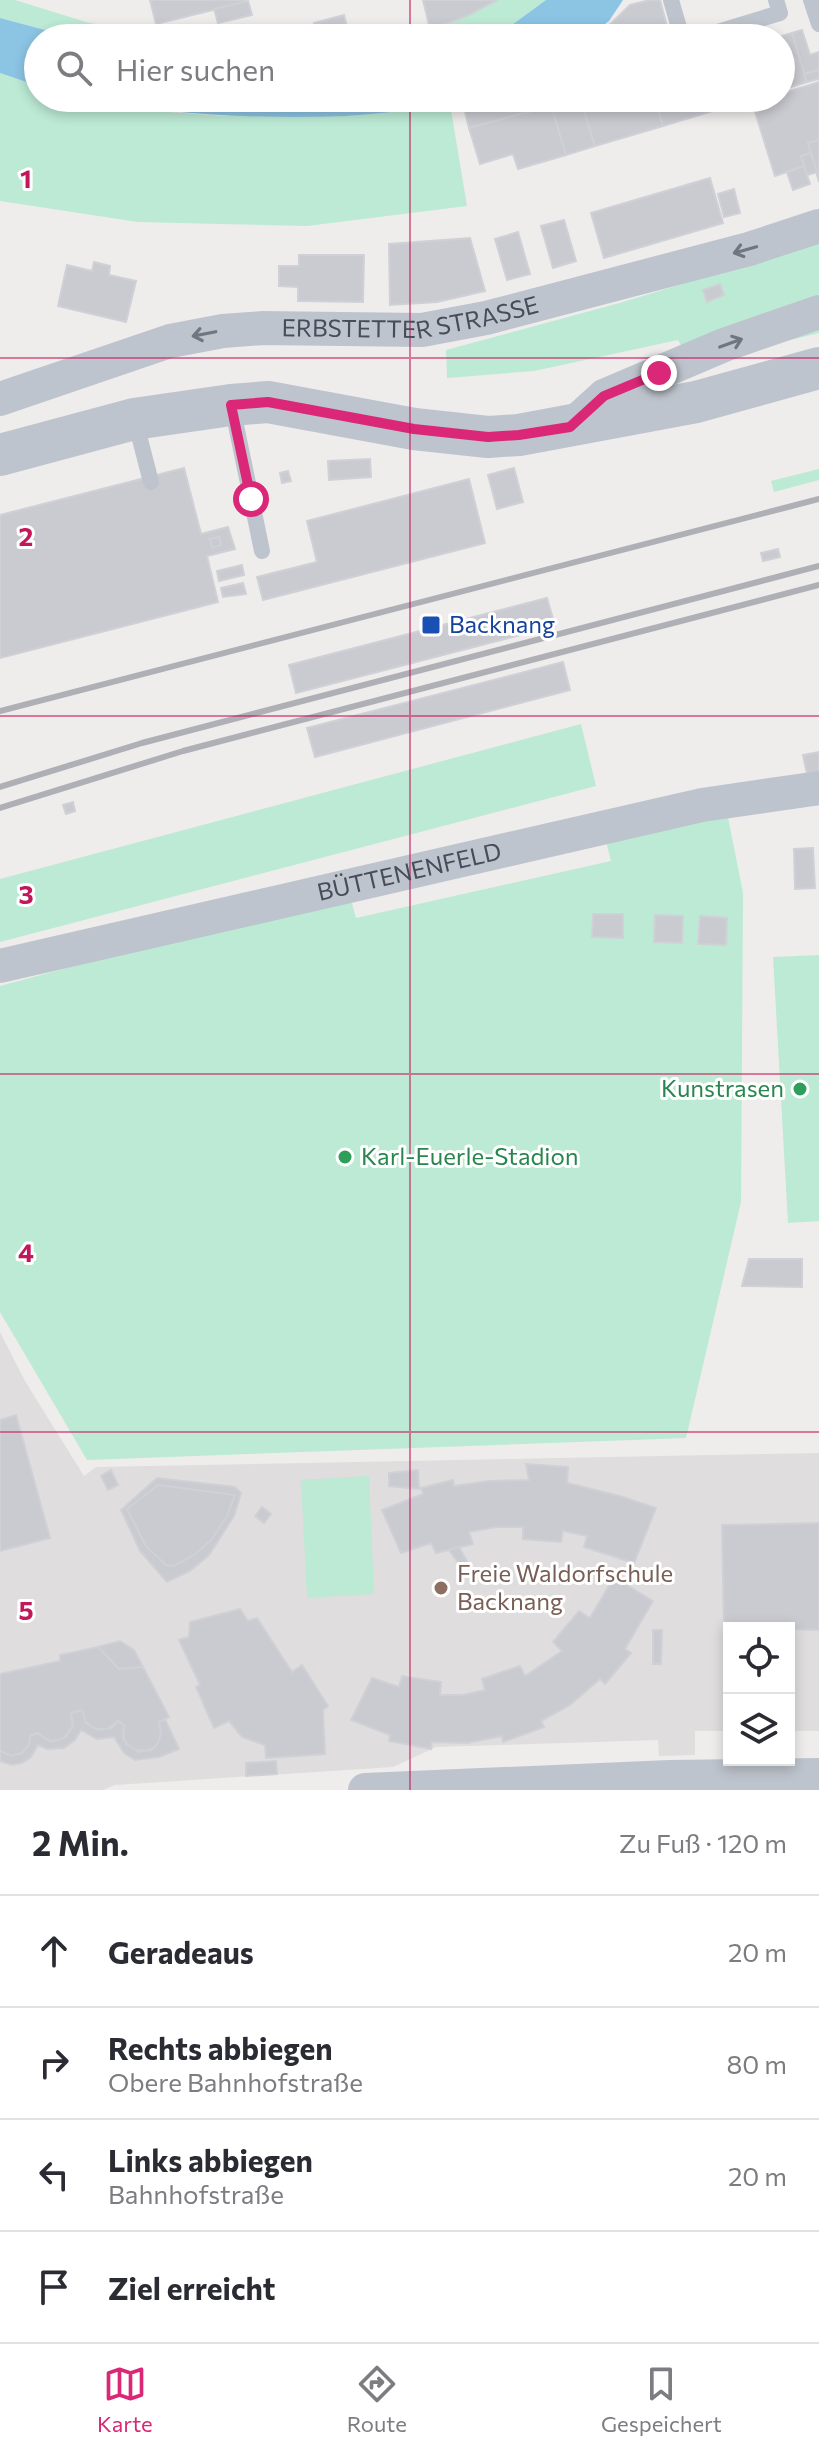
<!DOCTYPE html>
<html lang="de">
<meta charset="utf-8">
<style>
:root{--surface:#fff;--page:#f7f7f7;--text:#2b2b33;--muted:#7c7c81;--line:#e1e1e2;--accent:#db2777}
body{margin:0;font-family:Commissioner,sans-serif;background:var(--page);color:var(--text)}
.controls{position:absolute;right:24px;bottom:24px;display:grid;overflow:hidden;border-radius:0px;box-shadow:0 4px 12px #0003}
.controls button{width:72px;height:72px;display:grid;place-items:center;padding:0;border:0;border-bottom:2px solid var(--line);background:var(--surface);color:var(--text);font:40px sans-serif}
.stop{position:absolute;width:24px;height:24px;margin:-18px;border:6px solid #db2777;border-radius:50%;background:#fff}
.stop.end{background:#db2777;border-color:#fff;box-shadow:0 2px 8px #0008}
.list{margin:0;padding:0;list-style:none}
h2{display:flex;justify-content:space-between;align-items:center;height:104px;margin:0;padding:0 32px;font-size:34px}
h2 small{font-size:26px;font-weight:400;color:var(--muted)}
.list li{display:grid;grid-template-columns:52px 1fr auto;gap:24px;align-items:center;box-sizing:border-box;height:112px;padding:0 32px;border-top:2px solid var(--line)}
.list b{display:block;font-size:30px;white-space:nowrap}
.list p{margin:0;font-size:26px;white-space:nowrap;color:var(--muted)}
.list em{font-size:26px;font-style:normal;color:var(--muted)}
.icon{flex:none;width:44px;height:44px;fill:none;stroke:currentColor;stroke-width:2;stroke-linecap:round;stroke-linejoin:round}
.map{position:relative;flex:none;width:819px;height:1790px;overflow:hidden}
.search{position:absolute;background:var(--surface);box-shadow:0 4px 12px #0003;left:24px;right:24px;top:24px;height:88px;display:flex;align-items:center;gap:20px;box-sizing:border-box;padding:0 28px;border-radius:44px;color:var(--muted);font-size:30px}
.sheet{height:552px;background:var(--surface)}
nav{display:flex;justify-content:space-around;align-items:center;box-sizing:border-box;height:112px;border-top:2px solid var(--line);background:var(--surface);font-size:22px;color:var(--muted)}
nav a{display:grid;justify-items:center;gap:4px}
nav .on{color:var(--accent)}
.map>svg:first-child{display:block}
.education{fill:#dfdddd}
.green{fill:#bcead5}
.water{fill:#8cc4e4}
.building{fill:#cacad1;stroke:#d0d1d7;stroke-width:2}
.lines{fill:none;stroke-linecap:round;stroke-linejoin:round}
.service{stroke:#bec4cd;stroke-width:16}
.minor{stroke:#bec4cd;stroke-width:34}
.tertiary{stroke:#bec4cd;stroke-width:42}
.rail{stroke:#aeb0b6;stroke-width:6}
.oneway{stroke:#707681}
.route{stroke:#db2777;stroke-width:10}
.grid{fill:none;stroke:#c2185b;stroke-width:2;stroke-opacity:0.55}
.transit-dot{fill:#1a4fb4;stroke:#fff;stroke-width:3}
.leisure-dot{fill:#2e9e5b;stroke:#fff;stroke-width:3}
.education-dot{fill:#8d6e63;stroke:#fff;stroke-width:3}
.labels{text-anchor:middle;stroke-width:6;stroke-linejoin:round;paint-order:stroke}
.street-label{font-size:24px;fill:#464c58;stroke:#fff}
.transit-label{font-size:24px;fill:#164399;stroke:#fff;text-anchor:start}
.leisure-label{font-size:24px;fill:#27864d;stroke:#fff;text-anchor:end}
.education-label{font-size:24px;fill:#785e54;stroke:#fff;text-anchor:start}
.grid-label{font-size:26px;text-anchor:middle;font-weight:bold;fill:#c2185b;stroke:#fff;stroke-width:6;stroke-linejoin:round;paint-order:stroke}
</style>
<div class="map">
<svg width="819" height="1790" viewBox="0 0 819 1790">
<rect width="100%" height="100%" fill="#efecec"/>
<!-- education -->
<path class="education" d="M0 1332 25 1381 84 1476 96 1467 819 1453V1731H789V1628H729V1731H695V1755L659 1756 658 1740 436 1747 393 1767 115 1785 103 1790H0Z"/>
<!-- green -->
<g class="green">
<path d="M0 0H15L86 22 158 38H75L0 18Z"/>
<path d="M497 0H546L494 38H388C427 30 462 20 497 0Z"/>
<path d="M0 73 38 86V98H79L141 110 222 116H349L450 104 467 206 307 226 138 222 0 201Z"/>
<path d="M819 243V333L710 360 685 352 678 340 534 371 447 378 446 350 616 304Z"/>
<path d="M819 469V480L774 492 771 481Z"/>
<path d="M581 724 596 786 0 942V879Z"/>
<path d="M726 807 743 893 741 1202 686 1438 87 1460 0 1312V986L349 892 356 918 611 861 604 833Z"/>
<path d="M819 955V1221L788 1223 773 957Z"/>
<path d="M369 1476 374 1594 307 1598 301 1480Z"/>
</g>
<!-- water -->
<g class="water">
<path d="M546 0H623L609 21 587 38H494Z"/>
<path d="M0 18 75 38H38V86L0 73Z"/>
<path d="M79 98H466L450 104C416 108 381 114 347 116 257 119 167 115 79 98Z"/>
</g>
<!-- building -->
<g class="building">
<path d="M150 0H244L245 2 156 24Z"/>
<path d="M423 0H497L467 16 430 29Z"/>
<path d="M650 0H660L670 38H596L630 5Z"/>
<path d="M248 1 252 15 218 23 214 9Z"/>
<path d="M344 15 347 27 317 35 314 23Z"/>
<path d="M802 30 810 55 819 52V70L804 74 792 33Z"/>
<path d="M792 33 807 82 781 90V38H775Z"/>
<path d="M819 70V79L807 82 804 74Z"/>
<path d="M819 82V140L808 143 811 153 801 156 804 166 775 176 752 102 766 98H781V94Z"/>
<path d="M481 98H578L469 128 463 104Z"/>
<path d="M580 98 595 146 566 155 551 106Z"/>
<path d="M580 98H655L663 126 595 146Z"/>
<path d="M655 98H755L663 126Z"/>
<path d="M551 106 566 155 518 169 513 154 480 164 469 128Z"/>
<path d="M819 140V182L808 143Z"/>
<path d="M811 153 817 172 807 175 801 156Z"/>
<path d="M804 166 810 184 793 190 787 172Z"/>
<path d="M710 178 723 223 604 258 591 213Z"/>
<path d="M734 189 740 213 724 217 718 194Z"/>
<path d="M564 220 576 261 553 268 541 226Z"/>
<path d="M518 232 530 274 507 280 495 239Z"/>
<path d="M470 238 485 291 437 302 390 305 389 244Z"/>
<path d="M299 255H364L363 302 298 301V287L279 286V266H299Z"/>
<path d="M94 262 110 266 109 275 136 281 126 322 58 306 67 265 92 271Z"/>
<path d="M720 284 724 295 707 302 703 290Z"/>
<path d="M370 459 371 477 329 480 328 461Z"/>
<path d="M184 468 201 534 228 527 235 549 207 556 218 602 0 658V515Z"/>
<path d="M514 468 523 502 497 509 488 475Z"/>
<path d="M288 471 291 481 282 483 280 473Z"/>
<path d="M469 479 485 543 263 600 257 577 317 562 307 521Z"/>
<path d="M219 537 221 545 212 548 210 539Z"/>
<path d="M778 549 780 557 763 561 761 553Z"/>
<path d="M242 565 244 575 219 581 217 571Z"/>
<path d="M243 583 246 594 223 597 221 588Z"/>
<path d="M547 598 555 626 296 693 289 665Z"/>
<path d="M563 662 570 690 315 757 307 728Z"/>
<path d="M819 752V772L807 774 803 755Z"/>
<path d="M73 802 75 811 66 814 63 805Z"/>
<path d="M813 848 815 888 795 889 794 849Z"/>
<path d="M593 914H623V938L592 937Z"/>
<path d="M655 915 683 916 682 943 654 942Z"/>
<path d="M700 916 727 918 726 945 698 944Z"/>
<path d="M749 1259H802V1287L742 1286Z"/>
<path d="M16 1415 50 1538 0 1551V1420Z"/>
<path d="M526 1464 568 1467 567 1483 620 1496 656 1508 634 1563 584 1547 587 1536 563 1531 561 1542 523 1539V1527H496L469 1532 473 1544 436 1553 431 1543 401 1553 382 1510 423 1494 421 1488 453 1480 454 1486 489 1481 529 1480Z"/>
<path d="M111 1470 118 1485 108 1490 101 1476Z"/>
<path d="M418 1470 419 1489 389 1486V1473Z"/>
<path d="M157 1478 235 1487 241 1493 234 1516 209 1555 190 1571 167 1582 140 1551 121 1510Z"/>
<path d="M158 1485 235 1495 226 1518 212 1539 194 1555 174 1566 166 1565 146 1546 127 1509Z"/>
<path d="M262 1507 271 1514 264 1523 255 1516Z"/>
<path d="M819 1523V1630L729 1628V1631H724L722 1525Z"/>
<path d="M459 1547 468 1563 461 1567 449 1550Z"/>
<path d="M614 1577 653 1601 625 1649 631 1653 605 1684 600 1679 570 1705 541 1721 544 1727 503 1742 502 1736 467 1743 432 1742 431 1749 389 1741 390 1735 351 1720 372 1678 399 1687 402 1676 441 1682 440 1695H463L485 1690 482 1679 520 1666 525 1676 562 1651 553 1642 579 1611 590 1618Z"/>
<path d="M240 1609 248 1621 257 1618 292 1672 302 1665 328 1706 323 1710 325 1754 266 1758 265 1745 242 1737 229 1721 214 1728 196 1687 200 1685 179 1640 189 1637 190 1622Z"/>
<path d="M653 1630H662L661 1664H653Z"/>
<path d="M120 1641 134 1650 143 1667 119 1669 98 1647Z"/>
<path d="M98 1647 119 1669 143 1667 169 1717 159 1722 161 1734 157 1745 147 1751 132 1749 124 1740V1725L118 1721 107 1729H94L84 1720 82 1710 71 1713 73 1726 62 1740 49 1741 38 1733 30 1736 29 1745 22 1753 12 1756 0 1751V1674L60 1661V1655Z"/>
<path d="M82 1710 86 1723 98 1730 112 1728 118 1721 124 1725 123 1737 126 1744 139 1752 151 1750 157 1745 161 1734 159 1722 165 1719 179 1749 159 1757 135 1760 124 1753 114 1737 97 1739 81 1730 75 1740 64 1748 47 1749 38 1745 31 1757 22 1763 12 1765 0 1761V1751L12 1756 22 1753 29 1745 30 1736 38 1733 45 1739 53 1742 66 1737 73 1726 71 1713Z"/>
<path d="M276 1761 277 1774 246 1776V1763Z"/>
</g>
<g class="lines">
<!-- service -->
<g class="service">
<path d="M671 0 682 38"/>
<path d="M811 0 819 24"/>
<path d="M698 38 780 13 776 0"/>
<path d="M232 406 262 551"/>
<path d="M135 420 151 482"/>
</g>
<!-- minor -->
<g class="minor">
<path id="s1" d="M0 399 170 341 223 331 263 328 422 330 486 318 749 249 819 226"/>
<path d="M570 427 604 396 724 345 819 312"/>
<path id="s2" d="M0 966 702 805 819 788"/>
<path d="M365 1790 670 1777 819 1775"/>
</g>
<!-- tertiary -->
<path class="tertiary" d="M0 455 134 419 231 405 268 402 414 429 488 437 519 435 696 402 819 368"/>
<!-- rail -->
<g class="rail">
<path d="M0 711 819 499"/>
<path d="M0 787 142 743 819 566"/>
<path d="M0 808 183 751 819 585"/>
</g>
</g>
<!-- one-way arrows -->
<defs><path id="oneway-shaft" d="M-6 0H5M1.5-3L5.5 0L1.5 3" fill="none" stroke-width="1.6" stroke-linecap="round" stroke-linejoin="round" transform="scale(2)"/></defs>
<g class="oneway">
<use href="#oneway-shaft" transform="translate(745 250) rotate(164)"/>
<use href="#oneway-shaft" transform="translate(204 334) rotate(169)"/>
<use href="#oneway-shaft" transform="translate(731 343) rotate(-20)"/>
</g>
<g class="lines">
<!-- route -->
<path class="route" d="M251 499 231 405 268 402 414 429 488 437 519 435 570 427 604 396 659 373"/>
</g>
<!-- grid -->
<path class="grid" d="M410 0V38M410 98V1790M0 358H819M0 716H819M0 1074H819M0 1432H819"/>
<!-- markers -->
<rect class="transit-dot" x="421" y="615" width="20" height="20" rx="4"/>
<g class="leisure-dot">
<circle cx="800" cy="1089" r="8"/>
<circle cx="345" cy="1157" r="8"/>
</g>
<circle class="education-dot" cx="441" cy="1588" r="8"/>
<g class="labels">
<!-- street labels -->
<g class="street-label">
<text dy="8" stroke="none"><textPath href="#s1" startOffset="422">ERBSTETTER STRASSE</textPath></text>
<text dy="8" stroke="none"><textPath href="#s2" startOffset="420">BÜTTENENFELD</textPath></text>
</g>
<!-- transit labels -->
<g class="transit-label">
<text x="449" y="633">Backnang</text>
</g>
<!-- leisure labels -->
<g class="leisure-label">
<text x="784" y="1097">Kunstrasen</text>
<text x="361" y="1165" text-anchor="start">Karl-Euerle-Stadion</text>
</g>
<!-- education labels -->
<g class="education-label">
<text x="457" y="1582">Freie Waldorfschule<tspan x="457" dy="28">Backnang</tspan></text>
</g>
</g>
<g class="grid-label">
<text x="26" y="188">1</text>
<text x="26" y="546">2</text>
<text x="26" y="904">3</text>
<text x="26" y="1262">4</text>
<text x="26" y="1620">5</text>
</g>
</svg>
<div class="controls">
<button><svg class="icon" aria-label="locate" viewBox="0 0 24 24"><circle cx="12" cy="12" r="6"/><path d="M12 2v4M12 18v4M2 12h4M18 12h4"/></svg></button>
<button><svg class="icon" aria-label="layers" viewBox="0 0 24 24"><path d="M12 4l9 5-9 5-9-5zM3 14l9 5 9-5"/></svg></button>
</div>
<div class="stop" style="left:251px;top:499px"></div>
<div class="stop end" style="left:659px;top:373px"></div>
<div class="search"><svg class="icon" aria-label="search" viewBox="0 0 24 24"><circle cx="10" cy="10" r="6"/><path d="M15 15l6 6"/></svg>Hier suchen</div>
</div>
<section class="sheet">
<h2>2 Min.<small>Zu Fuß · 120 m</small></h2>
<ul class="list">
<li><svg class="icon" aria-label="ahead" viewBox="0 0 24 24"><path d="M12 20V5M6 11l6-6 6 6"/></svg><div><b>Geradeaus</b></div><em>20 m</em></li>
<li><svg class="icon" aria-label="right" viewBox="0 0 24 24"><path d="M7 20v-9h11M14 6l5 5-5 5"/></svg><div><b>Rechts abbiegen</b><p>Obere Bahnhofstraße</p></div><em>80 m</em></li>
<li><svg class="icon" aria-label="left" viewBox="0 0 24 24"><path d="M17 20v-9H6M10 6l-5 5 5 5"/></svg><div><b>Links abbiegen</b><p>Bahnhofstraße</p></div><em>20 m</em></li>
<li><svg class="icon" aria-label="arrive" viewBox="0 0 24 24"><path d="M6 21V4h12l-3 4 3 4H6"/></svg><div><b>Ziel erreicht</b></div></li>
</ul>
</section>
<nav>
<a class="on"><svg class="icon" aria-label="map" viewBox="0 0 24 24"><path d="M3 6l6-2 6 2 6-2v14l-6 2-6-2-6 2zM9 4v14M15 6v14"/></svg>Karte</a>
<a><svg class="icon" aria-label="directions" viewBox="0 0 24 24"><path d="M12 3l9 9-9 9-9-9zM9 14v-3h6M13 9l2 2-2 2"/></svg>Route</a>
<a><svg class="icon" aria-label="saved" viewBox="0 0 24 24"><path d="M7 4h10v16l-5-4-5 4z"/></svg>Gespeichert</a>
</nav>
